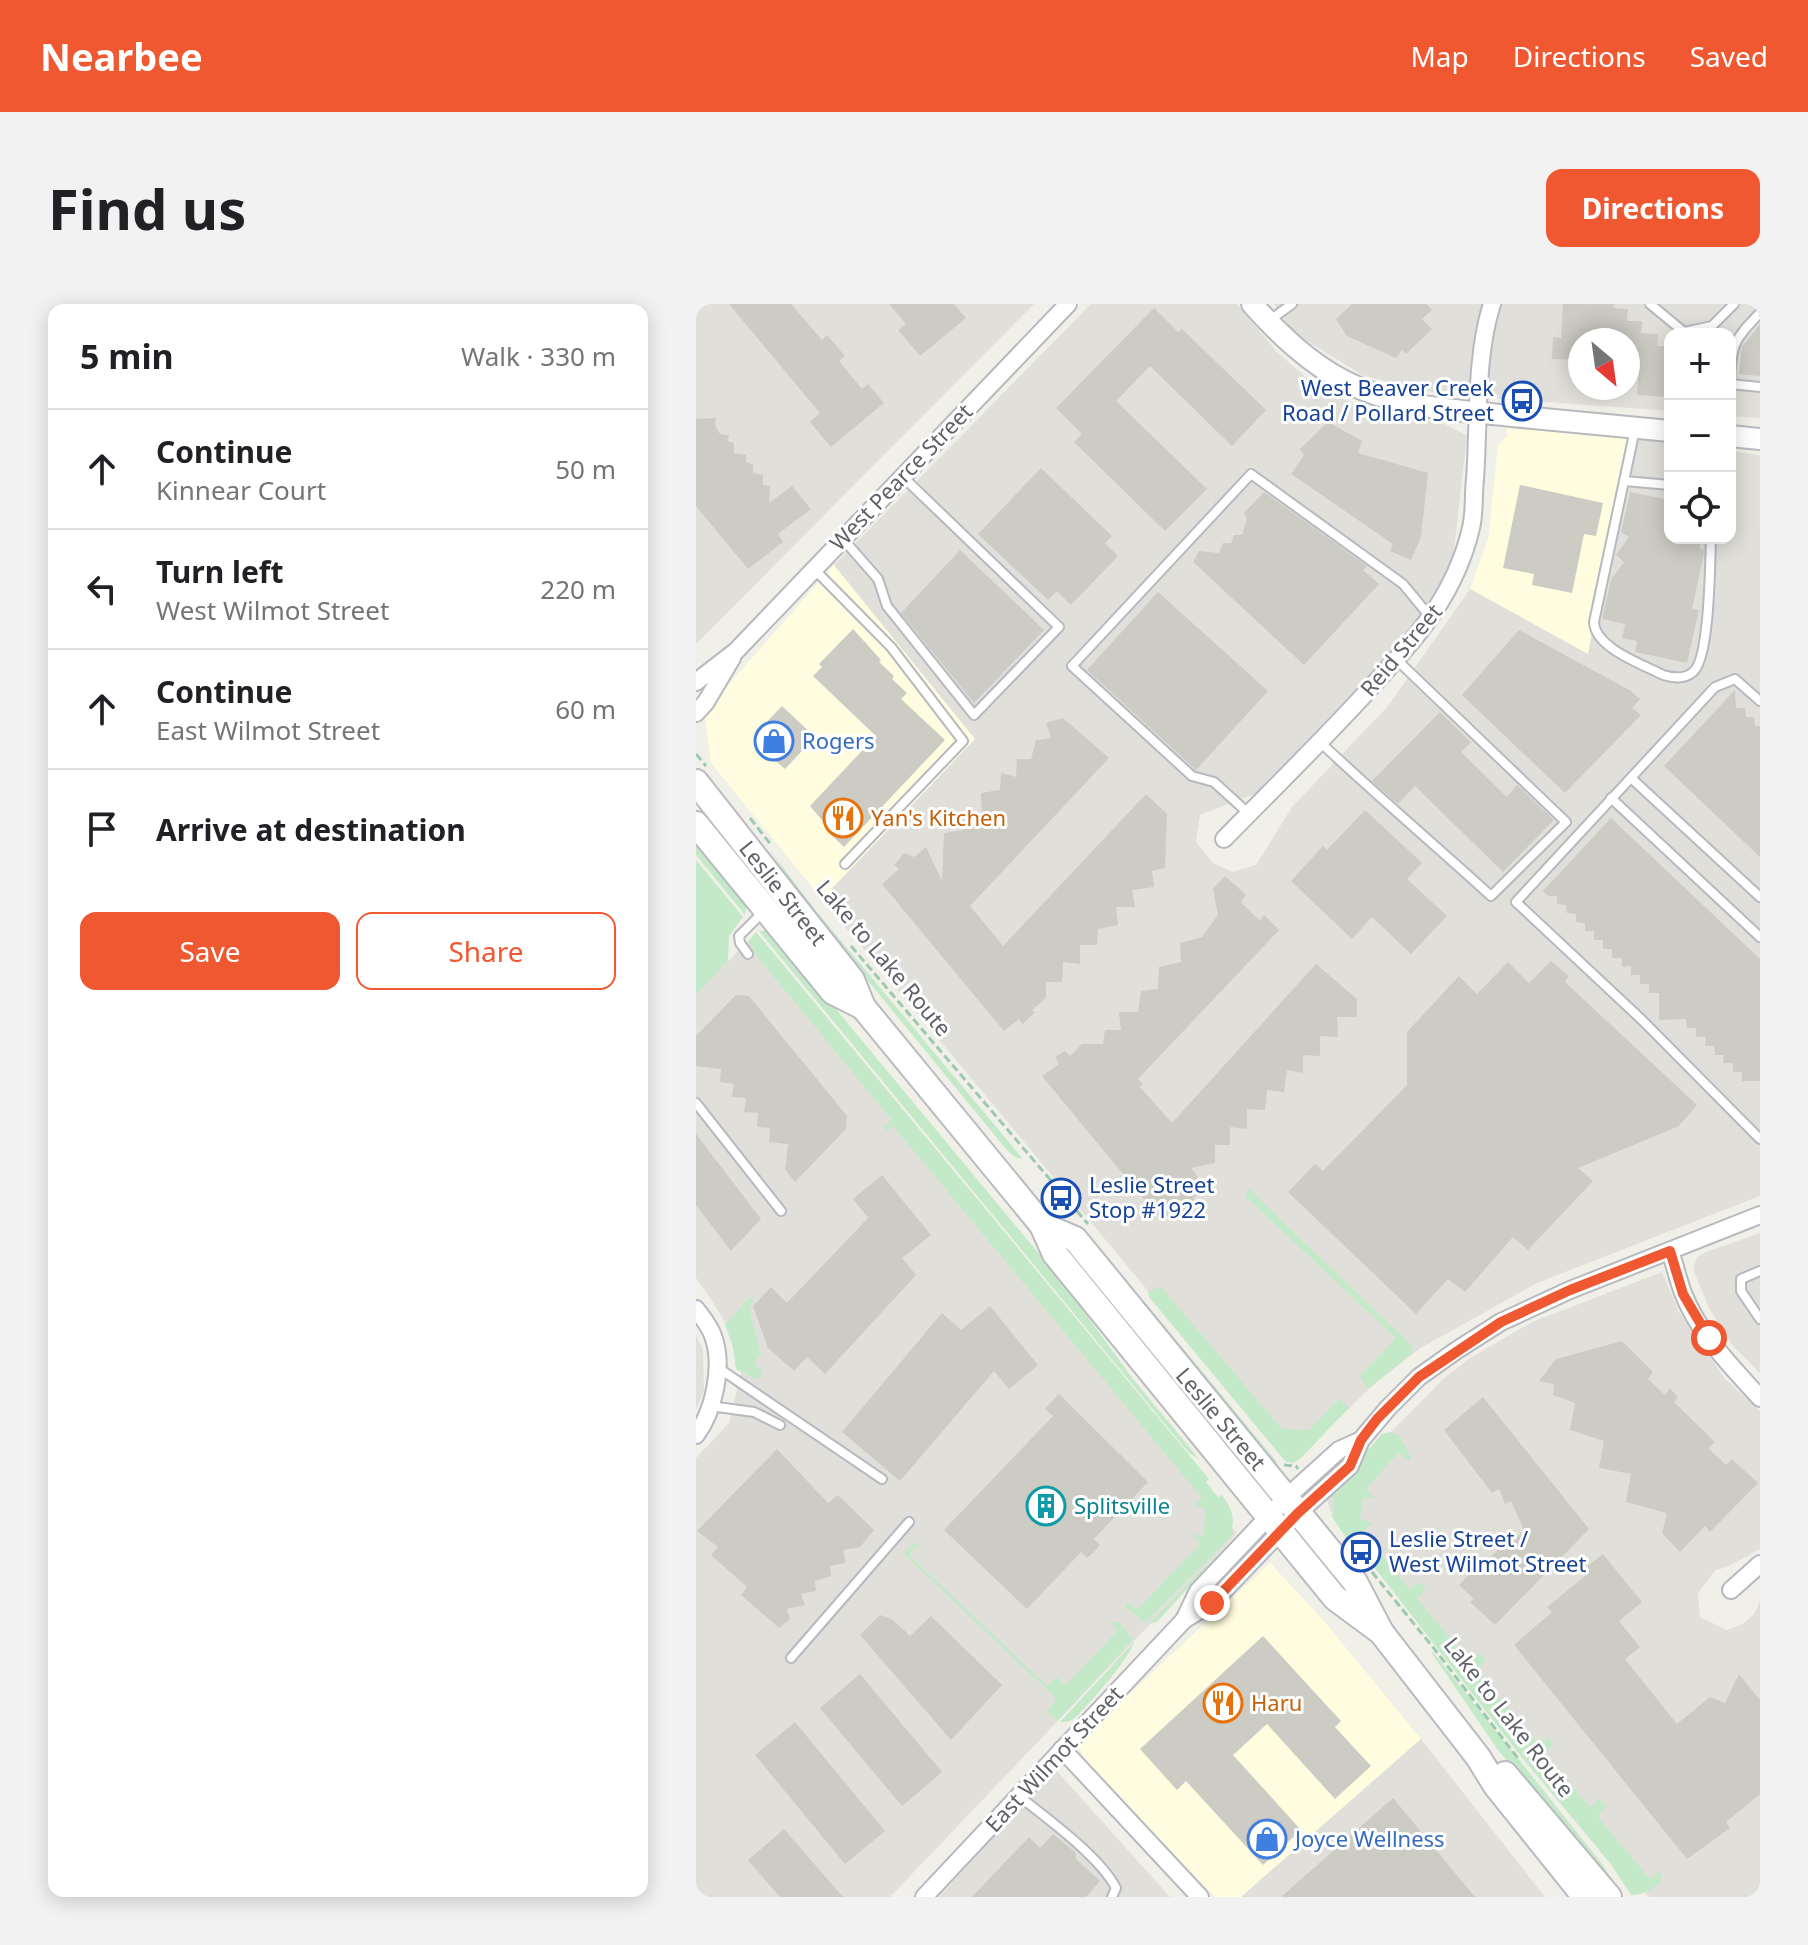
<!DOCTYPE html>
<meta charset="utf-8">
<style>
:root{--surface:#fff;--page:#f2f2f2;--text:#202124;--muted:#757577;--line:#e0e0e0;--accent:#ef5830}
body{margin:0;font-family:"Noto Sans",sans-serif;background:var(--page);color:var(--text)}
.controls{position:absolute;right:24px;top:24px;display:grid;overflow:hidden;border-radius:16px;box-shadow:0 4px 20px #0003}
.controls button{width:72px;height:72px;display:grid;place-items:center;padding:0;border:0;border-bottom:2px solid var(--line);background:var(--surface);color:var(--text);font:40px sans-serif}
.compass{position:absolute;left:872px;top:24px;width:72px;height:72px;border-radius:50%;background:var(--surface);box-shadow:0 4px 20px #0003;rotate:151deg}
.stop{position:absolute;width:24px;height:24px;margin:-18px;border:6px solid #ef5830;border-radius:50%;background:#fff}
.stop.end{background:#ef5830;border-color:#fff;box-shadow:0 2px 8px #0008}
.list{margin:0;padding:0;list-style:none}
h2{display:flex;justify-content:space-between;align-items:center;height:104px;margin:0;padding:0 32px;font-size:34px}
h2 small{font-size:26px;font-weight:400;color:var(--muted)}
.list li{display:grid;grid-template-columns:52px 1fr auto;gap:24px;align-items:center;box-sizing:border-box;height:120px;padding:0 32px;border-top:2px solid var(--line)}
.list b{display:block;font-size:30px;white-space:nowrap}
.list p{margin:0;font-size:26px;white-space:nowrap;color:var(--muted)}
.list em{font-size:26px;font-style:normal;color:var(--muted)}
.actions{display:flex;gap:16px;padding:24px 32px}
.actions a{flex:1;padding:18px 0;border:2px solid var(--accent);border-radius:16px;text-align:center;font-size:28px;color:var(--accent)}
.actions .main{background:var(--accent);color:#fff}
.icon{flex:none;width:44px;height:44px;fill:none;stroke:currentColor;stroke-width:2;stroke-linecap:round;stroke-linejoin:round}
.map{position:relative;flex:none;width:1064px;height:1593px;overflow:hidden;border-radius:16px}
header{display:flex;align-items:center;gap:48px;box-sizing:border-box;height:112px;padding:0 40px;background:var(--accent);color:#fff}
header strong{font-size:38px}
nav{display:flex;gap:44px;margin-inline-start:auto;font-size:28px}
.intro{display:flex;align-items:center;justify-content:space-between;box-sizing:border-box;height:192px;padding:0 48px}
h1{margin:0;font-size:56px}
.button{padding:20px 36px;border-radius:16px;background:var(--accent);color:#fff;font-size:28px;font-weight:700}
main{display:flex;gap:48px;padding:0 48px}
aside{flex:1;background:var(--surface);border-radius:16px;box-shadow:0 4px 20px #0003}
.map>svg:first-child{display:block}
.commercial{fill:#fffcdf}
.industrial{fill:#e0dfda;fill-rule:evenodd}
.green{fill:#c4e9c9}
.building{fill:#cccbc4}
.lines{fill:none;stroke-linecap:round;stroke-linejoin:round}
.service-casing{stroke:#b8b9be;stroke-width:12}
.minor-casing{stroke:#b8b9be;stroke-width:20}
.tertiary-casing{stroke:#b8b9be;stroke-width:24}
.secondary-casing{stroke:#b9bbc1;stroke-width:28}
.path{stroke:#9dcaaf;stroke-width:3;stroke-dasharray:8 4;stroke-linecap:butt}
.service{stroke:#fff;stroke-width:8}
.minor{stroke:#fff;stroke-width:16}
.tertiary{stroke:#fff;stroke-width:20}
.secondary{stroke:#fff;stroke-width:24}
.route{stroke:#ef5830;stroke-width:10}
.labels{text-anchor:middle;stroke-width:6;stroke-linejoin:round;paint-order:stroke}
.transit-label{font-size:22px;fill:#164399;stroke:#fff;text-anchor:start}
.street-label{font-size:22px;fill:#5f6268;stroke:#fff}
.shop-label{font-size:22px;fill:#366cbe;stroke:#fff;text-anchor:start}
.food-label{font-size:22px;fill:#c56008;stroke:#fff;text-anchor:start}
.culture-label{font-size:22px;fill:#0d838f;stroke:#fff;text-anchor:start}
</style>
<header>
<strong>Nearbee</strong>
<nav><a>Map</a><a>Directions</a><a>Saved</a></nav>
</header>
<div class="intro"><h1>Find us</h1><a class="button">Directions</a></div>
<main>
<aside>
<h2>5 min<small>Walk · 330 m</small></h2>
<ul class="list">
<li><svg class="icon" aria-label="ahead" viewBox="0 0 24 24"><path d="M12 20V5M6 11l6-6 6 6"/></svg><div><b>Continue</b><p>Kinnear Court</p></div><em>50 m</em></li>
<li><svg class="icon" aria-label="left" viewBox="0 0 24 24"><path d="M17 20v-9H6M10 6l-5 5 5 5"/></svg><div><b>Turn left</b><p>West Wilmot Street</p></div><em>220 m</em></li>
<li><svg class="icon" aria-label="ahead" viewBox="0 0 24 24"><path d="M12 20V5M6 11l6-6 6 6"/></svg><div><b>Continue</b><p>East Wilmot Street</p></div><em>60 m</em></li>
<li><svg class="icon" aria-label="arrive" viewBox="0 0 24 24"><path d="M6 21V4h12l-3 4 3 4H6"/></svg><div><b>Arrive at destination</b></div></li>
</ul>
<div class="actions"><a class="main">Save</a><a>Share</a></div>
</aside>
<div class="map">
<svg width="1064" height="1593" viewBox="0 0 1064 1593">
<rect width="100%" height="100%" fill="#f1f0e8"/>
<!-- commercial -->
<g class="commercial">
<path d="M810 124 934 134 892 351 774 285 792 235 802 141 812 131Z"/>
<path d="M138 261 279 435 126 595 15 459 8 408Z"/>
<path d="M574 1259 627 1316 725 1435 545 1593H519L389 1455 383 1443 388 1432Z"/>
</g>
<!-- industrial -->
<g class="industrial">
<path d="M0 0H338L0 340Z"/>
<path d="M395 0H541L581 48 621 83 660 101 749 120 771 132 757 254 721 321 561 489 504 511 500 538 517 559 536 568 560 561 596 503 692 402 774 285 892 350 934 134 974 139V234H1034V147L1064 151V892L841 979 723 1045 676 1082 596 1160 126 595 279 435 138 261Z"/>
<path d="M578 0H1064V114L1034 112V30H974V107L744 90 668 72 598 29ZM884 36H932V84H884Z"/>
<path d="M54 635 541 1229 194 1593H0V1154L33 1119 49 1052 15 995 0 974V690Z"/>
<path d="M1064 929V1069L1037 1042 1013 1004 997 965 1001 953 1010 948Z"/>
<path d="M966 968 983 1008 1029 1075 1064 1107V1245L1031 1263 1020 1266 1002 1289 1004 1313 1031 1326 1047 1320 1059 1309 1064 1296V1593H953L634 1206 631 1194 747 1075 774 1054 836 1018Z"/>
<path d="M0 1031 7 1046 8 1086 0 1106Z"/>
<path d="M725 1435 849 1593H545Z"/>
<path d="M359 1465 474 1593H243Z"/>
</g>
<!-- green -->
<g class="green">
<path d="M0 533 51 598 49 611 0 551Z"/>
<path d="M73 545 121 608 327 855 319 853 310 845 118 611Z"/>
<path d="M0 556 47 613 33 632 32 657 0 691Z"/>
<path d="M63 627H70L80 633 364 975 437 1075 504 1156 492 1148Z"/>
<path d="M60 628 513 1175 510 1178 522 1193 526 1191C534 1202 540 1213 535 1226L538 1229 449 1319 430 1303 429 1300 433 1299 441 1306 504 1240 497 1231H508L509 1204 498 1201 506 1194 197 822 191 827 188 823 195 815 59 650 53 637Z"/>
<path d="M553 885 716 1042 717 1048 672 1085 664 1072 700 1034 549 892Z"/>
<path d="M461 984H466L586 1125 613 1126 643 1095 653 1104 604 1155 599 1158H590L453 993 452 988Z"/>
<path d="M54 993 58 997 53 1003 65 1051 58 1059 67 1068 62 1076 40 1065 37 1043 29 1021Z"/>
<path d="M442 995 448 997 581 1158 577 1162Z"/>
<path d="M694 1128 704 1132 715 1154 712 1157 702 1149 670 1185 679 1194 667 1193 664 1215 676 1219 667 1228 713 1285 724 1278 730 1286 721 1294 772 1356 783 1349 790 1357 780 1365 842 1440 852 1433 858 1441 849 1450 894 1503 903 1495 910 1503 901 1512 954 1575 963 1568 965 1570V1578C957 1585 946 1591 935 1591L914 1559 823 1450 672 1255 659 1239 655 1241 636 1213 638 1195 633 1190 686 1130Z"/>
<path d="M541 1230 461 1318 453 1320Z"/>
<path d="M218 1238 222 1241 213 1251 351 1382 360 1373 370 1381 421 1327 414 1317 424 1319 437 1335 361 1417 351 1407 361 1395 208 1250Z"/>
<path d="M438 1338C436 1351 389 1406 377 1415 372 1418 370 1418 364 1418Z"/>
<path d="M735 1348H737L907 1561 924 1590 921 1589 802 1446Z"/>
</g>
<!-- building -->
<g class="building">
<path d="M33 0H95L126 36 131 31 149 52 143 57 166 85 172 80 188 99 135 143 114 118 124 109Z"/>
<path d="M193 0H258L270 14 224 52 202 26 210 20Z"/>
<path d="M656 0H731L736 6 726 15 736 25 710 50 706 46 700 54 651 32 640 15Z"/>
<path d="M867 0H918L917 4 932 5 931 17H946L945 29 962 30 961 42H974V93L941 91 943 61H932V36H884V56L856 55 857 33 865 34Z"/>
<path d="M458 4 482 28 486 25 570 106 536 142 454 62 420 97 511 185 469 227 378 138 386 130 360 104Z"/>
<path d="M1064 20V72L1043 70 1046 43Z"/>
<path d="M20 114 19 122 24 130 33 131 32 137 38 139V149L50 151V158L57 161V169L67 171V181L74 182 73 199 96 182 115 205 82 230 87 238 52 265 0 202V115Z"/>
<path d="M632 118 666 137 662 149 732 169 725 233 715 256 694 247 697 240 595 170 608 151 604 145Z"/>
<path d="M345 164 416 232 409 239 422 252 375 301 361 287 352 296 282 230Z"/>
<path d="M824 181 907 199 900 232 888 230 876 289 836 281 838 270 807 264Z"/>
<path d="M568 188 671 262 667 266 683 280 608 361 497 258 503 247 523 249 527 239H535L538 231H546L551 215 548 209Z"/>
<path d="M934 188 974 196V234H1006L1003 244 1008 246 1007 254 996 305 1003 306 991 359 939 348 941 337 926 334 929 320 906 315 915 276 928 258 920 251 933 233 925 228Z"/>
<path d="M264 246 348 326 278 399 205 309Z"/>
<path d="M462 288 572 387 500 466 391 366Z"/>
<path d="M157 325 185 356 183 358 198 372 196 375 211 389 205 395 249 436 148 543 129 525 132 523 114 502 180 432 117 372 126 363 123 360Z"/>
<path d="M823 326 935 387 944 395 936 404 945 411 869 489 766 391Z"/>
<path d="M1039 386 1040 404H1049L1050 413H1058L1059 422H1064V553L968 462Z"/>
<path d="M86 402 119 433 89 465 65 444 64 425Z"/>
<path d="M744 408 775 438 765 448 811 493 821 481 858 516 807 568 719 482 702 500 676 477Z"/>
<path d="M367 414 413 454 274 602 307 642 450 490 471 510 469 564 456 567 458 583 436 586 439 603H420L422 621 402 625 401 641H384V660L367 658 366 678H350V694L336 706 339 708 327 720 323 715 308 727 186 580 203 565 198 561 208 549 218 553 230 543 246 577 248 529 268 526V509L286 510 285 489 304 486 305 469 320 473 321 455H335L340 436 355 434 350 419Z"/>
<path d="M669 506 726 559 711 575 751 612 715 650 676 613 656 635 595 577 627 542 631 546Z"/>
<path d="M915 514 1064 655V777H1046V768H1037V759H1027L1028 751H1019L1018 742H1009L1010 733H1000V724H991L990 715 963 716V689H953V680H944V671H935V662L926 663V654H916V645H907V636H898V627H889V619L880 618V610L871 609 870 601 861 600V592H852L847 587Z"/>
<path d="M529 572 550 591 545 598 564 617 568 611 583 626 442 775 447 780 444 783 476 819 620 660 661 695V713H641L642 733 624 732V752L607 751V769L591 766 588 788 571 786 569 806 551 805V825L534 823V841H519V859L495 864 511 885 497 894 502 899 490 911 483 903 466 917 346 772 363 760 359 753 369 747 374 752 386 740H407L409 726H425L423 708H442L445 687 462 685 463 663 485 658 484 639 506 633 522 611 517 585Z"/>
<path d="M855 657 873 672 869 678 1001 801 983 822 882 864 897 877 832 946 817 933 769 988 752 975 720 1010 592 888 619 860 627 867 711 781V728L763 672 781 690 812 658 833 679Z"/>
<path d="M40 691 53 692 151 812 150 825 99 878 89 865 92 840 73 838 74 824 61 823 62 809 48 808 50 794 36 793 38 780 24 778 25 765 0 762V732Z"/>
<path d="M0 830 65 915 35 947 0 901Z"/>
<path d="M186 871 235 931 206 954 220 971 129 1070 111 1053 98 1067 72 1044 57 1002 75 983 91 999 172 914 157 895Z"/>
<path d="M294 1002 342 1061 313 1085 298 1067 204 1177 146 1128 246 1009 265 1026Z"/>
<path d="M926 1037 957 1068 952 1075 969 1091 974 1084 982 1094 978 1098 1019 1138 1012 1144 1030 1161 1036 1155 1062 1179 1014 1228 1009 1222 984 1248 966 1229 971 1209 930 1198 935 1170 903 1164 908 1137 874 1126 879 1099 857 1091 858 1080 843 1077 860 1055Z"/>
<path d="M363 1090 452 1178 398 1235 404 1241 398 1248 391 1254 385 1248 331 1305 248 1226 357 1112 349 1105Z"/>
<path d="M787 1093 893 1225 799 1321 774 1298 778 1295 763 1281 790 1253 791 1256 804 1244 808 1247 828 1226 815 1197 809 1200 803 1185 796 1189 748 1126Z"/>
<path d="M81 1145 132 1199 142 1191 178 1226 164 1243 147 1246 150 1259 134 1262 135 1272 119 1277 120 1287 105 1290 109 1301 91 1305 94 1315 83 1324 45 1291 51 1283 15 1251 22 1243 1 1227Z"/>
<path d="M907 1250 946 1298 923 1317 944 1343 929 1355 981 1420 1014 1393 1029 1399 1043 1370 1064 1396V1490L1030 1518 1034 1524 991 1555 818 1341 856 1308 851 1303 893 1269 889 1264Z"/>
<path d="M184 1311 197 1316 214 1332 235 1312 306 1381 255 1436 164 1331Z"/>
<path d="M567 1332 645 1417 639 1423 675 1462 639 1495 571 1420 537 1451 605 1526 567 1561 490 1477 481 1486 444 1445Z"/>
<path d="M164 1370 246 1468 206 1502 124 1404Z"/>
<path d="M99 1418 189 1527 149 1560 59 1451Z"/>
<path d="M697 1494 779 1593H585Z"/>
<path d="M88 1525 147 1593H84L52 1556Z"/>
<path d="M357 1530 379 1548 380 1555 404 1577 390 1593H276L333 1533 344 1544Z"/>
</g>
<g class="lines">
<!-- service casing -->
<g class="service-casing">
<g id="service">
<path d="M954 0 988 28 1016 22 1038 0"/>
<path d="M574 16 596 0"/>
<path d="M1034 80C1035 42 1037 36 1064 9"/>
<path d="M1034 84V80L1064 83"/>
<path d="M939 125 928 177 974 181"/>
<path d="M928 177 898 318C899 344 946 360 967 371 977 374 989 375 997 368 1014 355 1014 259 1015 234"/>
<path d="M147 235 182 275 191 302 278 411 363 323 206 172"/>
<path d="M118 265 195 343 267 437 149 560"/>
<path d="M1064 397 1039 375 1019 383 820 598 946 716 1064 835"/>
<path d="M624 438C680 491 738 540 795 592L870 518 701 356"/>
<path d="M935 474 1064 593"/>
<path d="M915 494 1064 633"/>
<path d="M552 509 518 478 496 472 376 362 555 170 707 280 735 314"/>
<path d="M52 650 44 639 43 632 67 608"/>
<path d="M0 799 85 907"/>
<path d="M1064 967 1045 975V987L1064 1015"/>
<path d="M21 1063 186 1175"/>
<path d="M14 1102 58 1108 84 1121"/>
<path d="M95 1354 213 1218"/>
<path d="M324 1493C352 1515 404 1553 420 1584L416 1593"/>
</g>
</g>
<!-- minor casing -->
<g class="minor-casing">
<g id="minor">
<path d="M0 378 40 347 372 0"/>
<path d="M0 409 10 398 36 354"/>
<path d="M528 535C575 487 623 440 668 391 716 338 758 296 775 224 779 207 777 192 779 175 783 121 779 52 796 0"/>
<path d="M974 947C979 961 982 976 987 989 1003 1030 1035 1062 1064 1094"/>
<path d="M0 1005C6 1013 14 1022 17 1032 28 1061 18 1107 0 1131"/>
<path d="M1035 1286 1064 1260"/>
<path d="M488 1316 502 1287 590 1194 643 1146 665 1136"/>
<path d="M366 1445 504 1593"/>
<path d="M228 1593 488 1316 516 1299 602 1209 654 1162 665 1136 692 1104 723 1073 761 1046 805 1018 874 986 1064 911"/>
</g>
</g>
<!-- tertiary casing -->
<g class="tertiary-casing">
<g id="tertiary">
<path d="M556 0C584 31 613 59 650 78 701 104 759 106 816 112 869 117 921 122 974 127"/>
<path d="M1034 132 1064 135"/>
</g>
</g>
<!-- secondary casing -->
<g class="secondary-casing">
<g id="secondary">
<path d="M0 478 156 676 167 703 346 921 359 950 639 1294 685 1328"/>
<path d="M0 520 137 688 167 703"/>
<path d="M346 921 379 935 659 1278 685 1328 782 1453 800 1482 889 1593"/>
<path d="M809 1470 913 1593"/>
</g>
</g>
<!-- path -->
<g class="path">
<path d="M0 450 10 462"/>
<path d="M54 514 76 542"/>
<path d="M155 642 392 920"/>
<path d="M588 1161 600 1162 602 1165"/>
<path d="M676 1268 740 1347 824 1457"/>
</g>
<!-- service -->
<use href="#service" class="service"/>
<!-- minor -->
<use href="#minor" class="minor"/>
<!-- tertiary -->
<use href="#tertiary" class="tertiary"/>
<!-- secondary -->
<use href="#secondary" class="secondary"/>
</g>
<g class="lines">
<!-- route -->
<path class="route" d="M516 1299 602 1209 654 1162 665 1136 681 1115 723 1073 805 1018 874 986 974 947 987 990 1013 1034"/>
</g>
<!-- icons -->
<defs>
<g id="bus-ring" transform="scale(2)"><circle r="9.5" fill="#fff" stroke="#1a4fb4" stroke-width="1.5"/><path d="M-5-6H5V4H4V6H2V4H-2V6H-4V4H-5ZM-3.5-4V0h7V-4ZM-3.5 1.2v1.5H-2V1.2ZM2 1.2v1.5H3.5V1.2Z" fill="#1a4fb4"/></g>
<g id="shop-ring" transform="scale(2)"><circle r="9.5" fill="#fff" stroke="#3f7fe0" stroke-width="1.5"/><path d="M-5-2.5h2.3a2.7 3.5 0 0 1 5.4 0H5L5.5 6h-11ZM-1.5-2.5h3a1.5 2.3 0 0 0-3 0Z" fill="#3f7fe0"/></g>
<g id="restaurant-ring" transform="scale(2)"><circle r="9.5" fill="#fff" stroke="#e8710a" stroke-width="1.5"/><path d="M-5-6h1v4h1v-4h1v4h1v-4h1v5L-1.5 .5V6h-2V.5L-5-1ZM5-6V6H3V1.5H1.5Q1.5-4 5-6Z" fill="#e8710a"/></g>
<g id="building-ring" transform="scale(2)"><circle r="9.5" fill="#fff" stroke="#0f9aa8" stroke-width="1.5"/><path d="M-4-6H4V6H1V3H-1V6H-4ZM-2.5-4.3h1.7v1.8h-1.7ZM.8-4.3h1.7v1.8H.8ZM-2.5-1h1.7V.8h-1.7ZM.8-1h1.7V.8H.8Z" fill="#0f9aa8"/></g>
</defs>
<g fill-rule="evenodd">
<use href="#bus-ring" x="826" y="97"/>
<use href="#shop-ring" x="78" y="437"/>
<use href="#restaurant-ring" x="147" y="514"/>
<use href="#bus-ring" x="365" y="894"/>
<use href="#building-ring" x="350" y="1202"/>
<use href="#bus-ring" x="665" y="1248"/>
<use href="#restaurant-ring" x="527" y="1399"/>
<use href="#shop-ring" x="571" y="1535"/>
</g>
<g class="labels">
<!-- transit labels -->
<g class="transit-label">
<text x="798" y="92" text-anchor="end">West Beaver Creek<tspan x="798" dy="25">Road / Pollard Street</tspan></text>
<text x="393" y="889">Leslie Street<tspan x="393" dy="25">Stop #1922</tspan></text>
<text x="693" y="1243">Leslie Street /<tspan x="693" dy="25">West Wilmot Street</tspan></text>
</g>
<!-- street labels -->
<g class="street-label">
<text transform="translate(205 173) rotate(-46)" y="8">West Pearce Street</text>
<text transform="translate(705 346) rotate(-50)" y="8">Reid Street</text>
<text transform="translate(87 589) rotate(52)" y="8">Leslie Street</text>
<text transform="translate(188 654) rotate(50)" y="8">Lake to Lake Route</text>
<text transform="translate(525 1115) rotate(50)" y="8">Leslie Street</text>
<text transform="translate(813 1413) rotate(52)" y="8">Lake to Lake Route</text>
<text transform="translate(358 1455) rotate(-47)" y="8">East Wilmot Street</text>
</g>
<!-- shop labels -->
<g class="shop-label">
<text x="106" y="445">Rogers</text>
<text x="599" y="1543">Joyce Wellness</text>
</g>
<!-- food labels -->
<g class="food-label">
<text x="175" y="522">Yan's Kitchen</text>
<text x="555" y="1407">Haru</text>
</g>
<!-- culture labels -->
<g class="culture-label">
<text x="378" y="1210">Splitsville</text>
</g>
</g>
</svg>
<div class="controls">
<button>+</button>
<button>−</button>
<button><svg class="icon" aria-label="locate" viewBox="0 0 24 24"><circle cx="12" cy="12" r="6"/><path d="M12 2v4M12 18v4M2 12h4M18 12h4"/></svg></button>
</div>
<svg class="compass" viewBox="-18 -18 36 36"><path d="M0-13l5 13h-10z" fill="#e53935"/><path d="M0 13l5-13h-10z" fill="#757577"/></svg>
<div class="stop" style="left:1013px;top:1034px"></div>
<div class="stop end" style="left:516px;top:1299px"></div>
</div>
</main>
